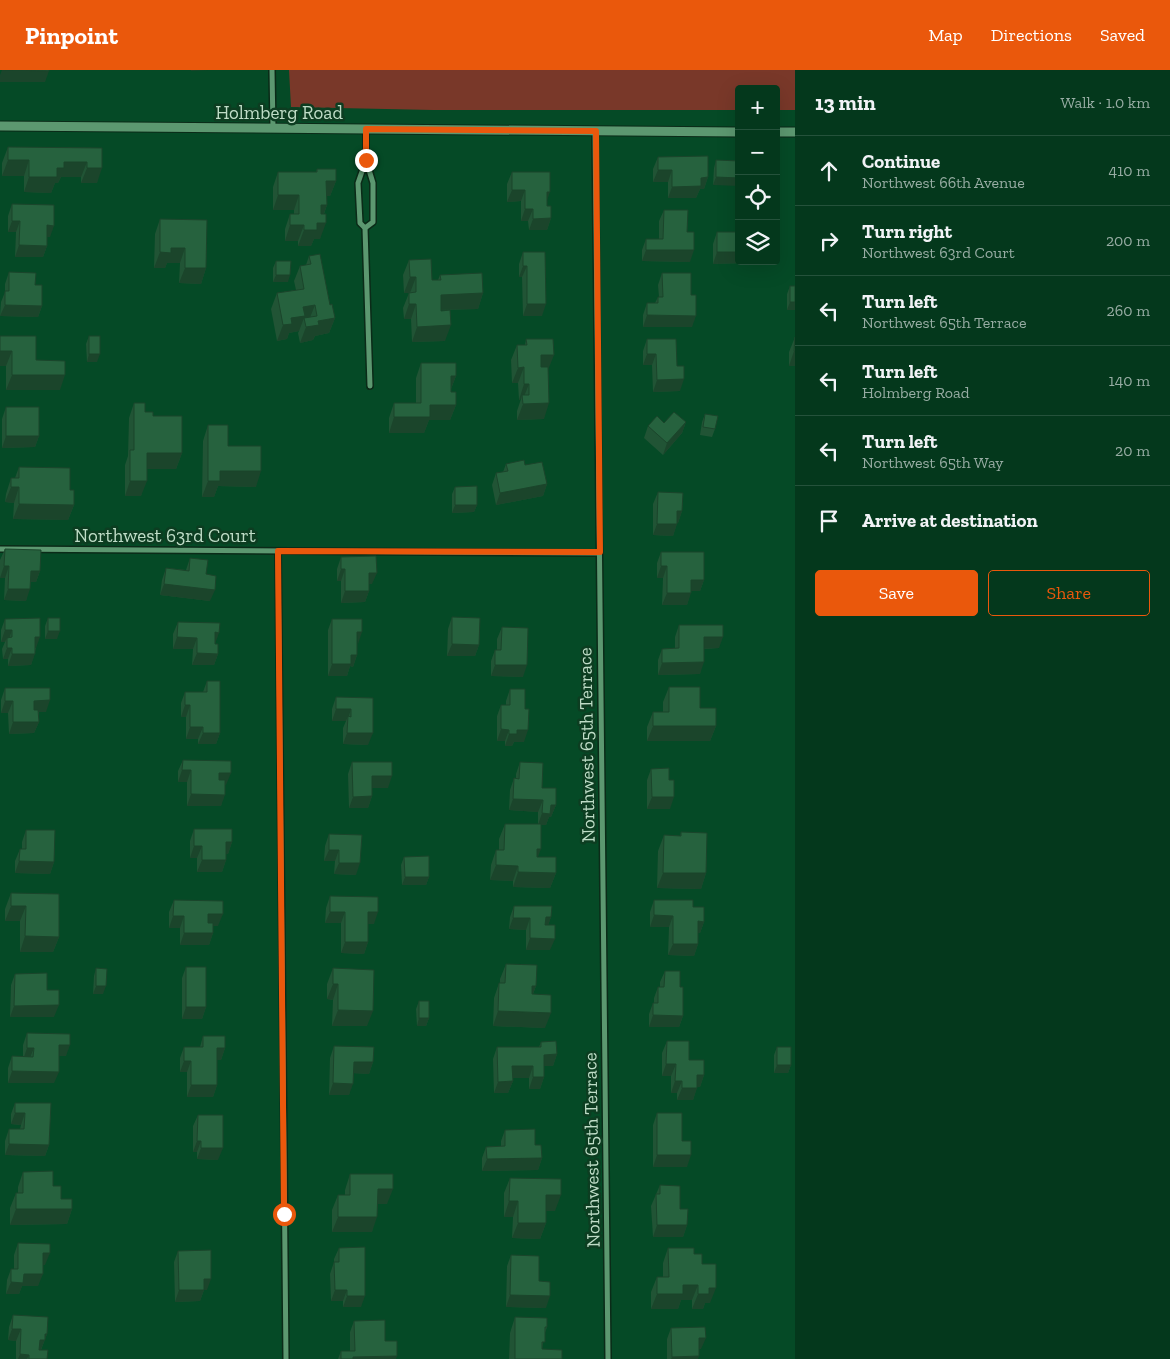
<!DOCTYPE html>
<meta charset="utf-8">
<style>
:root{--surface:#04381c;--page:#0d3f25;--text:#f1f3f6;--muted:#97aca3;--line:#25523b;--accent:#ea580c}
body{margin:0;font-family:"Zilla Slab",serif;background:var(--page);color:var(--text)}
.controls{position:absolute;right:15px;top:15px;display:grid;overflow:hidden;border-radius:5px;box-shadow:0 5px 20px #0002}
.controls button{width:45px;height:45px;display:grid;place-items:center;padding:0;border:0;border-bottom:1px solid var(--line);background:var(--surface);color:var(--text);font:25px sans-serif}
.stop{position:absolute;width:15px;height:15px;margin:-11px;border:4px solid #ea580c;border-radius:50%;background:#fff}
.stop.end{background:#ea580c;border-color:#fff;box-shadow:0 1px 5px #0008}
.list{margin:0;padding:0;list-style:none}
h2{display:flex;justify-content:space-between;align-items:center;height:65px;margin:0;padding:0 20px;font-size:21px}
h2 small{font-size:16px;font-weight:400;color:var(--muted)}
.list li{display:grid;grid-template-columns:32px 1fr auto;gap:15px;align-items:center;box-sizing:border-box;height:70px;padding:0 20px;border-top:1px solid var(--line)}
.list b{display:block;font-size:19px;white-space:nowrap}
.list p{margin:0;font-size:16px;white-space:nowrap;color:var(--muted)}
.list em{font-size:16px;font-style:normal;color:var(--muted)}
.actions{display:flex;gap:10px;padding:15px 20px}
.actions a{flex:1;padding:11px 0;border:1px solid var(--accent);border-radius:5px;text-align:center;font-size:18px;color:var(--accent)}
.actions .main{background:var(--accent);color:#fff}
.icon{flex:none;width:28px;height:28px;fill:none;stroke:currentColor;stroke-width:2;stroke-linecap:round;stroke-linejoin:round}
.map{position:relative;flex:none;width:795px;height:1289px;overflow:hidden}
header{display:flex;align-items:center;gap:30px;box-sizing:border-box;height:70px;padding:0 25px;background:var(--accent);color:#fff}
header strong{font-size:24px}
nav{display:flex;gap:28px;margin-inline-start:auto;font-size:18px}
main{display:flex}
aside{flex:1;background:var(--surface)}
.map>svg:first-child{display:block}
.green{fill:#793829}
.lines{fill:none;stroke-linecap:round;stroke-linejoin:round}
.minor-casing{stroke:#0b2b18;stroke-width:8}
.tertiary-casing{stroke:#0b2b18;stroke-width:11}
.minor{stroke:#5c9870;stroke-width:5}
.tertiary{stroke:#5c9870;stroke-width:9}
.wall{fill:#215435}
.shaded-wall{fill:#1b452b}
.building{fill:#26623e;stroke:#1b452b}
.route{stroke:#ea580c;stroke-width:6}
.labels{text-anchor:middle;stroke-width:5;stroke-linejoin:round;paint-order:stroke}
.street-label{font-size:19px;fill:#bfddc7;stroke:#0d3d21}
</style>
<header>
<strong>Pinpoint</strong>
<nav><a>Map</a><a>Directions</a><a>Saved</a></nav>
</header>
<main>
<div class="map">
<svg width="795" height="1289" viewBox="0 0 795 1289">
<rect width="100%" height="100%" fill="#054a26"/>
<!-- green -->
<path class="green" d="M289 0H795V40H776V19H739V40H433L291 37Z"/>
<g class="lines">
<!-- minor casing -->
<g class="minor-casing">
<g id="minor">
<path d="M272 0 273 58"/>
<path d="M366 59V90L358 113 360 153 365 158 370 316"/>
<path d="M595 61 608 1289"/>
<path d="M365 158 373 152V113L366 90"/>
<path d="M0 479 599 483"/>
<path d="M278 481 286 1289"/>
</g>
</g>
<!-- tertiary casing -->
<g class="tertiary-casing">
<g id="tertiary">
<path d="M0 56 739 62"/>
<path d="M776 62H795"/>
</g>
</g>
<!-- minor -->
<use href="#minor" class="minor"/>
<!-- tertiary -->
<use href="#tertiary" class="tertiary"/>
</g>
<!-- wall -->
<g class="wall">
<path d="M8 77 102 78 97 113H81V107H61L58 113H55L51 123 24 122V106H2V93Z"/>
<path d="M658 87 708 107 704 119H700L696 128H668V112H653V99Z"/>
<path d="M716 90 739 91 713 115 714 98Z"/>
<path d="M317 99 336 111 330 126H326L327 135 324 144 320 169H314L311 176H298V171H285V159L290 144H294V140H273V117L278 102H316Z"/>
<path d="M512 102 547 130V136L551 148 547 160H529L528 151H521V131L507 132V114Z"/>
<path d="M12 134 50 167H47V176L43 187H15L16 162H8V146Z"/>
<path d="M664 140 687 162 690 192 642 191V180L646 169H659V151Z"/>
<path d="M160 149 206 198 201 214 179 213 180 193H167L165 198H154L155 164Z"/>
<path d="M717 162 739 191H745L744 193 713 194V174Z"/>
<path d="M523 182 542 246H523L522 207H519V194Z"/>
<path d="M309 186 335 248 329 263 315 266 313 270 300 273 298 263 299 261 289 263 287 269 277 271 271 239 277 223 296 220 294 211 300 196 306 195Z"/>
<path d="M409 190 432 210H438L440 205 483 223 478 239 441 240 445 271 412 272 411 249H404L403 238 409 223H404L403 205Z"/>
<path d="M276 191 288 212H273V198Z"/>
<path d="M9 202 42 236 38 247 0 246 1 232 5 222V214Z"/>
<path d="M662 203 692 257H643V245L647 233H655L658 227H659L658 215Z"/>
<path d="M790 216H795V240H787V224Z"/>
<path d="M0 266 36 290 60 320H6V296H0Z"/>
<path d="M89 266 97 292H87L86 274Z"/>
<path d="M795 267V296H789V282Z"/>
<path d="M526 269 548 299 544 349 517 350V341L521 329 519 330 518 313H512L511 290 517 275H525Z"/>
<path d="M647 269 680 321 653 322 652 295H643V281Z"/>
<path d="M421 293 456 306 451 319V322L456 335 450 350H429L424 363H389V348L394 333H416V308Z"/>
<path d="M134 333 145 342 153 346 182 383 176 399H147L141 426H125V395L128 386 129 348Z"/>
<path d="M6 337 39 366 35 377 2 378V349Z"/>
<path d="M705 344 715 359 712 367 700 365 702 352Z"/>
<path d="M686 352 682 363 663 385 644 368 648 356Z"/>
<path d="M208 355 228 376 256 417 218 416 214 427H202L203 371Z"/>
<path d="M506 394 525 395 547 414 543 426 496 435 492 415 496 403 503 402Z"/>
<path d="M19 397 70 420 74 435 68 450 13 449 14 433 5 432 6 424 11 408H15Z"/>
<path d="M455 417 477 435 474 442 452 443V424Z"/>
<path d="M658 422 682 441 678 453H677L673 466 653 465V434Z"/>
<path d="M5 479 40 501 36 512H30L26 531 4 530 5 508H0V490Z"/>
<path d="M661 482 704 510 700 521H691L687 535H662L663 508H657V493Z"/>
<path d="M341 487 372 514H369V521L365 532 341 533V511H337V499Z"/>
<path d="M190 488 206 504 210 531 160 525 162 510 166 498 186 500Z"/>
<path d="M452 547 479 575 475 586H447L448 559Z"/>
<path d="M48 548 57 569H45V556Z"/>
<path d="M5 549 36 578 31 595 8 596V589H3L2 579 5 572H1V560Z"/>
<path d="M332 549 357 585 353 597 350 596 347 606H328V560Z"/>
<path d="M178 552 215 574 218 584 214 595H192L193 579H173V564Z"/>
<path d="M679 555 719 578 704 579 700 604 658 605V590L662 579 675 578V567Z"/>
<path d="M502 557 523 607 491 606V591L495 580H497V569Z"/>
<path d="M207 611 220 663 216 674H198V669H186V647H181V633L185 622H203Z"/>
<path d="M669 617 700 638 716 656 710 671H647V657L653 642H663V632Z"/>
<path d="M5 618 46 642H39V652L34 663 9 664 8 643H1V630Z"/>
<path d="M510 619 524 672H514L512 676H505V671H497V646L501 635H506V631Z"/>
<path d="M336 627 373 628 368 675 343 674V658L346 651H332V639Z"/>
<path d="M183 690 226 715H225L221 736H187V712H178V701Z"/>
<path d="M352 692 388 718H372V726L368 738H349L348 704Z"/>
<path d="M520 692 542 718 556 735 551 747H549L546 755H541L538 787 556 803 550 818 513 817V811L490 810 491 795 496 780H499V769L505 754H538V742L509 740 510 720 514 708 516 709V704Z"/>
<path d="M651 699 670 739H647V710Z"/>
<path d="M194 759 232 772 228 784H226V790L222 802H197V788H190V771Z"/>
<path d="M26 760 54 792 50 804 15 803V791L20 779H22V772Z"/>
<path d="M681 762 706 803 701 819 657 818 658 781 664 765 680 766Z"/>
<path d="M329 764 356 805 334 804 335 791H324L325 776Z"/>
<path d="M404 787 429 807 426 815H402L401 795Z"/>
<path d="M11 823 59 867 53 882H20V851H5V839Z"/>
<path d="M330 826 374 854H368V872L364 884 341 883V853H325L326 838Z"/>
<path d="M174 830 218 856H213V863L209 875H180V858H169V842Z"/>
<path d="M654 830 704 852 700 863H698V874L694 886 668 885 669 857H650V842Z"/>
<path d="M514 836 551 847 548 855 550 880H526V860L509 859 510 847Z"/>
<path d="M506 894 536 916 533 924 545 958 493 956 494 928 499 913H500V909Z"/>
<path d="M186 897 206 937 202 949H182V908Z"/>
<path d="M96 898 103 924H93L94 906Z"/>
<path d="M333 898 367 956H332L333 930 327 929V914Z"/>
<path d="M665 901 680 917 683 946 679 957H649V944L653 933H654V928L658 917H660V912Z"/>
<path d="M15 904 47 920 54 947H10L11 915Z"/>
<path d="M419 931 429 948 426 956H417L416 939Z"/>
<path d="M27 963 66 986H59L54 1013H8V998L12 986H23V975Z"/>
<path d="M203 966 225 978 221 990H217V1015L213 1027H187V1002H180V988L184 977H200Z"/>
<path d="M667 971 689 990 704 1005 700 1017H697L693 1030H677V1023H671V1006H662V983Z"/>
<path d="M541 972 557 984 553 996H544V1007L540 1019H529V1008H513V1011L508 1023H494L493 989 497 977H539Z"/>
<path d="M334 976 373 992 369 1004 353 1003 349 1025H329L330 988Z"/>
<path d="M777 977 791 995 788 1003H774V985Z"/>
<path d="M15 1033H51L49 1075 45 1086 5 1085V1071L9 1059H20L21 1055 11 1054V1044Z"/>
<path d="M657 1043 682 1071 687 1097H653V1055Z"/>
<path d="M198 1045 218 1090 197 1089V1082H193V1056Z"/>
<path d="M505 1060 535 1075 542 1088 538 1100 482 1101V1088L486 1077 501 1076V1071Z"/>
<path d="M23 1102 53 1116 61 1129 72 1139 67 1154 10 1155V1138L16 1123H18V1117Z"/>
<path d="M350 1104 387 1134H377L372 1162H332V1140L338 1125H345V1120Z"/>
<path d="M510 1108 555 1141H546V1153L540 1169 512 1168 513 1147H504V1123Z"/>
<path d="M660 1115 680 1139 687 1155 683 1167H653L651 1136Z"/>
<path d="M18 1173 45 1195H43L38 1216H22L19 1224H6L7 1210 11 1199H14V1185Z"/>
<path d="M339 1178 361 1237H343V1231H331L330 1204 334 1192V1189Z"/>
<path d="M668 1178 694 1184 702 1194 710 1233H705L703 1239H692V1230H681L678 1239H651V1222L657 1207H663V1193Z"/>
<path d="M178 1181 207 1220H204L200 1231 175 1232 174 1192Z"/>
<path d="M511 1185 546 1238 506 1237 507 1196Z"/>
<path d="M13 1245 47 1264 41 1280 47 1289H16V1271L8 1270 9 1257Z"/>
<path d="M515 1247 547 1257 545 1263 542 1279 562 1289H509L510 1263Z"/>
<path d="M354 1251 385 1271 396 1289H338L341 1281H350V1262Z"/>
<path d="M671 1258 701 1279H699L698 1289H667V1269Z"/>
</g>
<!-- shaded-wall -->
<g class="shaded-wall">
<path d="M2 0 49 1 45 12H0V5Z"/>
<path d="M191 0H208L191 1Z"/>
<path d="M8 90H29L24 106H2Z"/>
<path d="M64 92H87L81 107H61L58 113H55L51 123 24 122 29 107 57 98Z"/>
<path d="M87 98H102L97 113H81Z"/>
<path d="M658 100H672L668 112H653Z"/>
<path d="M708 107 704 119H700L696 128H668L672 117 701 108Z"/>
<path d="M716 107 739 108V116L713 115Z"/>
<path d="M326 111H336L330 126H320Z"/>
<path d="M512 120H525L521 131 507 132Z"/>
<path d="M547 122H550L546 133Z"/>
<path d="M278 125H299L294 140H273Z"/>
<path d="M321 135H327L321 151Z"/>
<path d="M525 139H533L528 151H521Z"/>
<path d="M551 148 547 160H529L533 149Z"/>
<path d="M12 151H20L16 162H8Z"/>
<path d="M317 153H326L320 169H314L311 176H298L304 160Z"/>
<path d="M47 155 54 156 50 167H43Z"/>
<path d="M290 155H304L298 171H285Z"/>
<path d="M19 175 47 176 43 187H15Z"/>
<path d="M171 178H185L180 193H167L165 198H154L160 182Z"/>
<path d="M646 180H694L690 192 642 191Z"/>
<path d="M717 182H739V191H745L744 193 713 194Z"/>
<path d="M523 196H527L522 207H519Z"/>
<path d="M185 198H206L201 214 179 213Z"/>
<path d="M276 205H290L288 212H273Z"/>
<path d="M410 207H416L410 223H404Z"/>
<path d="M483 223 478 239 435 240 441 225Z"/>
<path d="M790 232H795V240H787Z"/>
<path d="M409 234H416L411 249H404Z"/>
<path d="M527 234H546L542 246H523Z"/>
<path d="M5 235 42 236 38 247 0 246Z"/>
<path d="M315 235 309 250 304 248 299 261 289 263 287 269 277 271 283 255 303 237Z"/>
<path d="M647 245 696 246 692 257H643Z"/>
<path d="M335 248 329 263 315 266 313 270 300 273 306 257 318 251Z"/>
<path d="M451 255 445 271 412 272 417 257Z"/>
<path d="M0 281H12L6 296H0Z"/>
<path d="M794 281H795V296H789Z"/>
<path d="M89 284H100L97 292H87Z"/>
<path d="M647 284H656L652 295H643Z"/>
<path d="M541 285H554L548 300H535Z"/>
<path d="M524 297 518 313H512L518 298Z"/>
<path d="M12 305H65L60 320H6Z"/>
<path d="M451 306H456L450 321Z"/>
<path d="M684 309 680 321 653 322 657 310Z"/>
<path d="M524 314H529L523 329 522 325 521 329 519 330Z"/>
<path d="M549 333 544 349 517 350 523 334Z"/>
<path d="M430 335H456L450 350H429L424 363H389L394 347Z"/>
<path d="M686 352 682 363 663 385 667 373Z"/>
<path d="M6 366H39L35 377 2 378Z"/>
<path d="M147 383H182L176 399H141Z"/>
<path d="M220 401H261L256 417 218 416 214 427H202L208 411Z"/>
<path d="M130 411H147L141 426H125Z"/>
<path d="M547 414 543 426 496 435 500 423Z"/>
<path d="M11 417H19L14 433 5 432Z"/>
<path d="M19 434 74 435 68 450 13 449Z"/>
<path d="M455 435H477L474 442 452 443Z"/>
<path d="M677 441H682L678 453H673Z"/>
<path d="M657 454H677L673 466 653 465Z"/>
<path d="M4 496H9L5 508H0Z"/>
<path d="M661 496H667L663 508H657Z"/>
<path d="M341 499H345L341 511H337Z"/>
<path d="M31 501H40L36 512H26Z"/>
<path d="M369 503H377L372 514H364Z"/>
<path d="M691 510H704L700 521H687Z"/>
<path d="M164 514 215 520 210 531 160 525Z"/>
<path d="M8 519H30L26 531 4 530Z"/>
<path d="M345 521H369L365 532 341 533Z"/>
<path d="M667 523H691L687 535H662Z"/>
<path d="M5 560H12L8 572 7 568 5 572H1Z"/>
<path d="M48 561H60L57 569H45Z"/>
<path d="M215 562 219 563 215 574Z"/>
<path d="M357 562H362L358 574Z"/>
<path d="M35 567H40L36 578H31Z"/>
<path d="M177 567 197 568 193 579H173Z"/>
<path d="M704 567H723L719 578 699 579Z"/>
<path d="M452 574 479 575 475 586H447Z"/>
<path d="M7 578H12L8 589H3Z"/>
<path d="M197 583 218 584 214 595H192Z"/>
<path d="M12 584H35L31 595 8 596Z"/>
<path d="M351 585H357L353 597 350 596 347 606H328L332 594Z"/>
<path d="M704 592 700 604 658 605 662 593Z"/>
<path d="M495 595H527L523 607 491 606Z"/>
<path d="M50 630 46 642H30L34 631Z"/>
<path d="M5 631H13L8 643H1Z"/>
<path d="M185 635H190L186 647H181Z"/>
<path d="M336 639H351L348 649V646L346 651H332Z"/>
<path d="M13 652H39L34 663 9 664Z"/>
<path d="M653 656H716L710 671H647Z"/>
<path d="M190 657H203L198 669H186Z"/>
<path d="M501 659 509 660 505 671H497Z"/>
<path d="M517 660H528L524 672H514L512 676H505L509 664Z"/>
<path d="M203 663H220L216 674H198Z"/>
<path d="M347 663H373L368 675 343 674Z"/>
<path d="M182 700H191L187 712H178Z"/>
<path d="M219 703H231L226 715 214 714Z"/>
<path d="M372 706H392L388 718H368Z"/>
<path d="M191 724 225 725 221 736H187Z"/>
<path d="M372 726 368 738H349L353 727Z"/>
<path d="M652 727H674L670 739H647Z"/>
<path d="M513 729 543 730 538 742 509 740Z"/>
<path d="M551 735H556L551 747H549L546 755H538L542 743Z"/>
<path d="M226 772H232L228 784H222Z"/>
<path d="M194 776H202L197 788H190Z"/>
<path d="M537 779H541L535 794Z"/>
<path d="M329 780H339L335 791H324Z"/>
<path d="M202 790H226L222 802H197Z"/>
<path d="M19 791 54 792 50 804 15 803Z"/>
<path d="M339 793H360L356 805 334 804Z"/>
<path d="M496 795 518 796 513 811 490 810Z"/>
<path d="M518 802 556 803 550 818 513 817Z"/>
<path d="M663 803H706L701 819 657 818Z"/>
<path d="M405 807H429L426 815H402Z"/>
<path d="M11 836H26L20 851H5Z"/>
<path d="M330 842H345L341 853H325Z"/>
<path d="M368 842H378L374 854H364Z"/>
<path d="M208 844H223L218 856H203Z"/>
<path d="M654 845 673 846 669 857H650Z"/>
<path d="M173 846H184L180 858H169Z"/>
<path d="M546 847H551L547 859H541Z"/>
<path d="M513 848H530L526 860 509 859Z"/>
<path d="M698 851 704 852 700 863H694Z"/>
<path d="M184 863H213L209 875H180Z"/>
<path d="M25 866 59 867 53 882H20Z"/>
<path d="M530 868 555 869 550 880H526Z"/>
<path d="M345 872H368L364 884 341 883Z"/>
<path d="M673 874H698L694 886 668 885Z"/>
<path d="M333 914H338L333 930 327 929Z"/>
<path d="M96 916H106L103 924H93Z"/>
<path d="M532 916H536L530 931Z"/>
<path d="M59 935 54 947H10L14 936Z"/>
<path d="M186 937H206L202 949H182Z"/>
<path d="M338 940 373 941 367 956H332Z"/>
<path d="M498 941 551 943 545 958 493 956Z"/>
<path d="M653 945 683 946 679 957H649Z"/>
<path d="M419 948H429L426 956H417Z"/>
<path d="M59 975H70L66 986H55Z"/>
<path d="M27 978H34L29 990H23Z"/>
<path d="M217 978H225L221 990H213Z"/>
<path d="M557 984 553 996H540L544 985Z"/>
<path d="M184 991H191L187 1002H180Z"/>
<path d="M354 992H373L369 1004 349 1003Z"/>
<path d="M666 994H676L671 1006H662Z"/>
<path d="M777 995H791L788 1003H774Z"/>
<path d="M512 996H533L529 1008H508Z"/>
<path d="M12 1001 59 1002 54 1013H8Z"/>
<path d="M697 1005H704L700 1017H693Z"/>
<path d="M533 1007H544L540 1019H529Z"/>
<path d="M513 1011 508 1023H494L498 1012Z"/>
<path d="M675 1011H682L677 1023H671Z"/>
<path d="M333 1013 353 1014 349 1025H329Z"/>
<path d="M191 1015H217L213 1027H187Z"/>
<path d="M682 1018H697L693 1030H677Z"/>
<path d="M15 1043H25L21 1055 11 1054Z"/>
<path d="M197 1071H201L197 1082H193Z"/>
<path d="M9 1074 49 1075 45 1086 5 1085Z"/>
<path d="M201 1078H223L218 1090 197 1089Z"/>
<path d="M657 1085H691L687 1097H653Z"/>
<path d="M542 1088 538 1100 482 1101 487 1089Z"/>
<path d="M378 1119H393L387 1134H372Z"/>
<path d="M546 1125H561L555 1141H540Z"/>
<path d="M509 1131H518L513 1147H504Z"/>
<path d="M16 1139H72L67 1154 10 1155Z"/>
<path d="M338 1147H377L372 1162H332Z"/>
<path d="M518 1153H546L540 1169 512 1168Z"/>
<path d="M657 1155H687L683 1167H653Z"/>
<path d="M43 1183H50L45 1195H39Z"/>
<path d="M24 1204H43L38 1216H22L19 1224H6L11 1212Z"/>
<path d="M204 1209H211L207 1220H204L200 1231 175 1232 179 1220Z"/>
<path d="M683 1215H698L692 1230H681L678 1239H651L657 1224Z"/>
<path d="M709 1218H716L710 1233H705L703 1239H692L698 1224Z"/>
<path d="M335 1220H347L343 1231H331Z"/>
<path d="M510 1225 550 1226 546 1238 506 1237Z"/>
<path d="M347 1226H365L361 1237H343Z"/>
<path d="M12 1259H21L16 1271 8 1270Z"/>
<path d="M45 1264H47L40 1282H36L40 1270Z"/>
<path d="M699 1268H706L701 1279H695Z"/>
<path d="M20 1284 29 1285 27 1289H18Z"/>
<path d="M397 1286 396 1289H352L353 1287Z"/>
<path d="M699 1286 698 1289H671L672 1287Z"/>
</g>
<!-- building -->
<g class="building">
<path d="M9 0H49V1Z"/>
<path d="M8 77 102 78V98H87V92H64V98H57V107H29V90H8Z"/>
<path d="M708 86V107L701 108V116L672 117V100H658V87Z"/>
<path d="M716 90 739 91V108L716 107Z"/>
<path d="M317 99H336V111H326L327 135H321V144H326V153H317V160H304V155H290V144H299V125H278V102H317Z"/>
<path d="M512 102H550V122H547V136H551V148L533 149V139H525V120H512Z"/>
<path d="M12 134 54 135V156L47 155V176L19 175 20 151H12Z"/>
<path d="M664 140H688L687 162H694V180H646V169H663Z"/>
<path d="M160 149 207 150 206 198H185V178H171V183L160 182Z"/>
<rect x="717" y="162" width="22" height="20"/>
<path d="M523 182H545L546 234H527V196H523Z"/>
<path d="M320 184 330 235 332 234 335 248 318 251 319 255 306 257 304 248 317 246 315 235 303 237 305 246 291 248 292 254 283 255 277 223 304 219 300 196 311 194 309 186Z"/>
<path d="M431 189 432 210H441L440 205 482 203 483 223 441 225V241L450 240 451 255 417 257 416 234H409V223L416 222V207H410L409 190Z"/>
<path d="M276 191H291L290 205H276Z"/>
<path d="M9 202 36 203 35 215H42V236L5 235V221H9Z"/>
<path d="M662 203H691V225H696V246L647 245V233H658V227H663Z"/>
<rect x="790" y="216" width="5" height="16"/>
<path d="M0 266H36V290L65 291V305H12V281H0Z"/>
<rect x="89" y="266" width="11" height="18"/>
<path d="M795 267V281H794Z"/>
<path d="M526 269H553L554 285H541V297H548L549 333 523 334 522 325H529V314H524V297L518 298 517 275H527Z"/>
<path d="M647 269H676L677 296H684V309L657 310 656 284H647Z"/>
<path d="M421 293H456V306H451V322H456V335H430V347H394V333H421Z"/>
<path d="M134 333H145V342H153V346H182V383H147V411H130V380H134Z"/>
<rect x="6" y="337" width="33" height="29"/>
<path d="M674 342 686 352 667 373 648 356 657 346 664 353Z"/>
<path d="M705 344 718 346 715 359 703 357Z"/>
<path d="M208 355H228V376H261V401H220V411H208Z"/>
<path d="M524 390 525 395 542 392 547 414 500 423 496 403 508 401 506 394Z"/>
<path d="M19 397 70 398V420H74V435L19 434V417H11V408H19Z"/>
<path d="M477 416V435H455V417Z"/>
<path d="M658 422 683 423 682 441H677V454H657Z"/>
<path d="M5 479 41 480 40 501H31L30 519H8L9 496H4Z"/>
<path d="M661 482H704V510H691V523H667V496H661Z"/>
<path d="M376 486 377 503H369V521H345V499H341V487Z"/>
<path d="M190 488 208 490 206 504 216 506 215 520 164 514 166 498 189 501Z"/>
<path d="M452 547 480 548 479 575 452 574Z"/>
<path d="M40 548V567H35V584H12V578H7V568L12 567V560H5V549Z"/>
<rect x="48" y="548" width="12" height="13"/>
<path d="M332 549H362V562H357V585H351V594H332Z"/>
<path d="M178 552 220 553 219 563 215 562V574H218V584L197 583V568L177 567Z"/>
<path d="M679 555H723V567H704V592L662 593V579L679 578Z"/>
<path d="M502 557 528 558 527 595H495V580H501Z"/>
<path d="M207 611H220V663H203V657H190V635H185V622H207Z"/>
<path d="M669 617H700V638H716V656H653V642H669Z"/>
<path d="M5 618H50V630L34 631V640H38L39 652H13V631H5Z"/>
<path d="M510 619H525V639H529L528 660H517V664H509V660L501 659V635H510Z"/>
<path d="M336 627 373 628V663H347L348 646 351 647V639H336Z"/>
<path d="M183 690 231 691V703H219V710H225V725L191 724V700H182Z"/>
<path d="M352 692H392V706H372V726L353 727Z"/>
<path d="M520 692 543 693 542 718H556V735H551L550 744 542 743 543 730 513 729 514 708 519 709Z"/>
<path d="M669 698V710H674V727H652L651 699Z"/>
<path d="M505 754H541V779H537V787H556V803L518 802V796L496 795V780H504Z"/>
<path d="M194 759H232V772H226V790H202V776H194Z"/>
<path d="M26 760H55L54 792 19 791 20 779H26Z"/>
<path d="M681 762 707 763 706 803H663L664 765 681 766Z"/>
<path d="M329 764 362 765 360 793H339V780H329Z"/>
<path d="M429 786V807H405L404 787Z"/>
<path d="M11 823 59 824V867L25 866 26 836H11Z"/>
<path d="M330 826 378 827V842H368V872H345V842H330Z"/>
<path d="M174 830 223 831V844H208V853H213V863H184V846H173Z"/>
<path d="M654 830H693V837H704V852L698 851V874H673V846L654 845Z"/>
<path d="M514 836H552L551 847H546L545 855H555V869L530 868V848H513Z"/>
<path d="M506 894 537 895 536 916H532V924L551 925V943L498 941 499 913H505Z"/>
<rect x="186" y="897" width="20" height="40"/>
<path d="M96 898 107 899 106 916H96Z"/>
<path d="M333 898 374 900 373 941 338 940V914H333Z"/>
<path d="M665 901H680V917H683V946L653 945V933H658V917H664Z"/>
<path d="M47 903V920H59V935L14 936 15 904Z"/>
<rect x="419" y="931" width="10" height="17"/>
<path d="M27 963 70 964V975H59V1002L12 1001V986L33 987 34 978H27Z"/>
<path d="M203 966H225V978H217V1015H191V991H184V977H203Z"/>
<path d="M556 971 557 984 544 985V1007H533V996H512L513 1011 498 1012 497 977H541V972Z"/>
<path d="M667 971H689V990H704V1005H697V1018H682V1011H675L676 994H666Z"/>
<path d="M334 976 374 977 373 992H354L353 1014 333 1013Z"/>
<rect x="777" y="977" width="14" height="18"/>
<path d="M15 1033H51L49 1075 9 1074V1059H24L25 1043H15Z"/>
<path d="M657 1043H682V1071H691V1085H657Z"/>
<path d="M198 1045H223V1078H201V1071H197Z"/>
<path d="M535 1059V1075H541L542 1088 487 1089 486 1077 505 1076V1060Z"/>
<path d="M53 1101V1116H61V1129H72V1139H16V1123H23V1102Z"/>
<path d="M350 1104H393V1119H378L377 1147H338V1125H350Z"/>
<path d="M510 1108 561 1109V1125H546V1153H518V1131H509Z"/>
<path d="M660 1115 680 1116V1139H688L687 1155H657L656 1124H660Z"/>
<path d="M18 1173 50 1174V1183H43V1204H24L23 1213 11 1212V1199H18Z"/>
<path d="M365 1177V1226H347V1220H335L334 1192H339V1178Z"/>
<path d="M668 1178H694V1184H702V1194H716V1218H709V1224H698V1215H683V1224H657V1207H669Z"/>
<path d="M211 1180V1209H204V1220H179L178 1181Z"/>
<path d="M511 1185 539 1186V1211L550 1212V1226L510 1225Z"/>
<path d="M13 1245 48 1247 47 1264H45V1270H40L39 1280H48L47 1289H29V1285L20 1284 21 1259H12Z"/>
<path d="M515 1247 547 1248V1257H545V1272H542V1279L562 1280V1289H515Z"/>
<path d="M385 1250V1271H397V1286L353 1287V1289H341V1281H355L354 1251Z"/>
<path d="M705 1257 706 1268H699V1286L672 1287 671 1258Z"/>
</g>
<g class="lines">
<!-- route -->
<path class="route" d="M284 1144 278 481 600 482 596 61 366 59V90"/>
</g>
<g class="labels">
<!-- street labels -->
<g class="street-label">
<text x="279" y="49">Holmberg Road</text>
<text x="165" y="472">Northwest 63rd Court</text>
<text transform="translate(586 675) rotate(-91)" y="7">Northwest 65th Terrace</text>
<text transform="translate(591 1080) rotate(-91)" y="7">Northwest 65th Terrace</text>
</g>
</g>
</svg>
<div class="controls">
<button>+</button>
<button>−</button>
<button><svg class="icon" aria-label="locate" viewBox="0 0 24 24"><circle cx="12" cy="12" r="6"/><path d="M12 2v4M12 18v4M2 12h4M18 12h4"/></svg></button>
<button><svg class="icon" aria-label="layers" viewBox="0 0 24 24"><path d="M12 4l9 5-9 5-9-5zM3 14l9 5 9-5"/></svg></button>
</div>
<div class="stop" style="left:284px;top:1144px"></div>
<div class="stop end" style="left:366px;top:90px"></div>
</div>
<aside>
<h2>13 min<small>Walk · 1.0 km</small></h2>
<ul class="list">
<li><svg class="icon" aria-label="ahead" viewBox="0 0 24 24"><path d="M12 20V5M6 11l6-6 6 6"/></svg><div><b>Continue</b><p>Northwest 66th Avenue</p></div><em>410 m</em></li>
<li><svg class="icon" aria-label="right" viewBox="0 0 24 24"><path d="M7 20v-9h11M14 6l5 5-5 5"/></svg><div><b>Turn right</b><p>Northwest 63rd Court</p></div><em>200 m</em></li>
<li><svg class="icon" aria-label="left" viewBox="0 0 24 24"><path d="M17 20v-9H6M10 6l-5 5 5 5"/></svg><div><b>Turn left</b><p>Northwest 65th Terrace</p></div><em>260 m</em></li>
<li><svg class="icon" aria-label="left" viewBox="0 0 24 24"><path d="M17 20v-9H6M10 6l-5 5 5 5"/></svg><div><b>Turn left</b><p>Holmberg Road</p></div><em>140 m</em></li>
<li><svg class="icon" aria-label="left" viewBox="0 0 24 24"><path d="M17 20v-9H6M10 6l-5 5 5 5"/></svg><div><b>Turn left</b><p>Northwest 65th Way</p></div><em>20 m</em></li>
<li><svg class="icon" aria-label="arrive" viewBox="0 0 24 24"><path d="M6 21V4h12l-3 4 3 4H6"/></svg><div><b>Arrive at destination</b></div></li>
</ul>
<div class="actions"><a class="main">Save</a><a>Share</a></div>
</aside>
</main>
